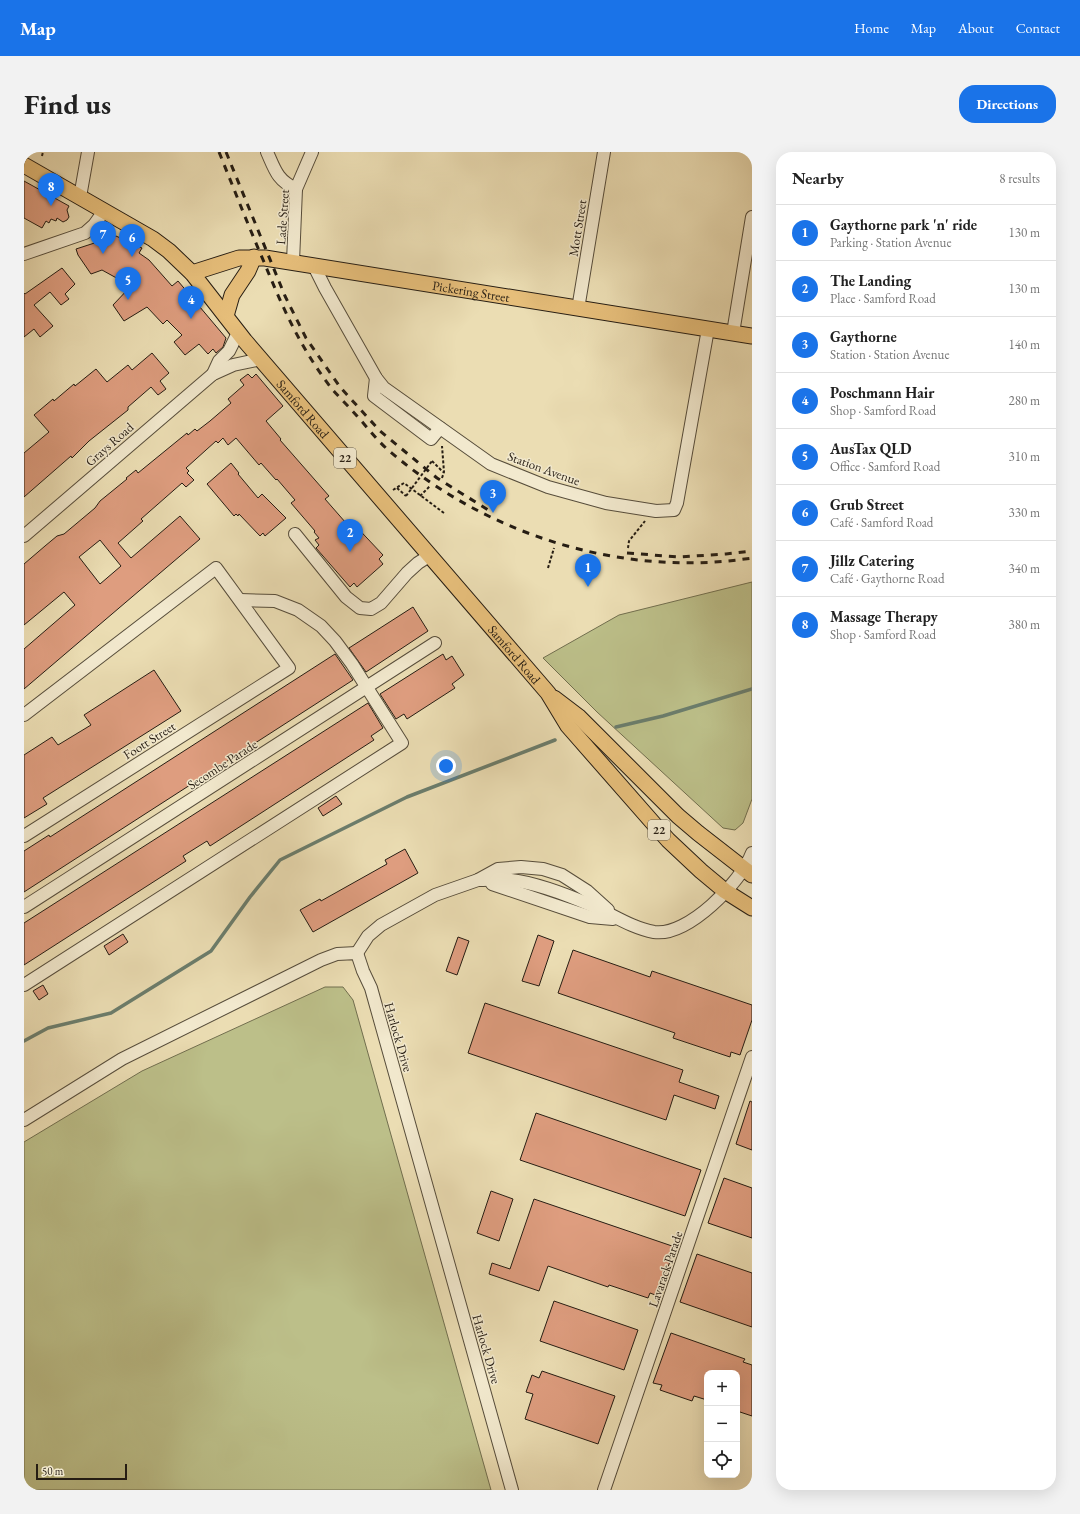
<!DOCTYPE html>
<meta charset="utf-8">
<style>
:root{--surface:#fff;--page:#f2f2f2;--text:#222;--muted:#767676;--line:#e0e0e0;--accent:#1a73e8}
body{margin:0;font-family:"EB Garamond",serif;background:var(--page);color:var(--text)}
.controls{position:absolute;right:12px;bottom:12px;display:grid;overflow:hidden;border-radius:8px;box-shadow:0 4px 16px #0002}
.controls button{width:36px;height:36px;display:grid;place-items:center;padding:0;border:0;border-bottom:1px solid var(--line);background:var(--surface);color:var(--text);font:20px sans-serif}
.scale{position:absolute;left:12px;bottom:10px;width:91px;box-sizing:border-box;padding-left:4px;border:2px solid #261d13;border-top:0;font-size:11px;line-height:14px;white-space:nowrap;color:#261d13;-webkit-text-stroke:3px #f2e9ce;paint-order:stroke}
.you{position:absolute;left:422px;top:614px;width:14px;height:14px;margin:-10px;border:3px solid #fff;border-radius:50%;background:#1a73e8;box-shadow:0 0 0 6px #1a73e833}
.badge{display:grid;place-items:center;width:26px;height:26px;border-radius:50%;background:var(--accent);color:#fff;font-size:13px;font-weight:700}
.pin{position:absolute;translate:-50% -33px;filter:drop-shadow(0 1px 2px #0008)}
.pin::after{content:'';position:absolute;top:21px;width:14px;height:12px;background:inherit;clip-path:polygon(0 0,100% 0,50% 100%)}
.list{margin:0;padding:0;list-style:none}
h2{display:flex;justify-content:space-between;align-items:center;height:52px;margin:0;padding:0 16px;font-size:17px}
h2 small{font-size:13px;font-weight:400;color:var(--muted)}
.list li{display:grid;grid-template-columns:26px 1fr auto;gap:12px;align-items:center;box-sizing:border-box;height:56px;padding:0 16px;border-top:1px solid var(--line)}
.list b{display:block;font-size:15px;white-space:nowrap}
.list p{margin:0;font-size:13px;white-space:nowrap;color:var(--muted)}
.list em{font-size:13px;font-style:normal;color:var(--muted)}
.icon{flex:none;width:22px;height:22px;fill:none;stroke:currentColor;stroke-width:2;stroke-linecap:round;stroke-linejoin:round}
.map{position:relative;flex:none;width:728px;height:1338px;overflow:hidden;border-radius:16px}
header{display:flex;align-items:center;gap:24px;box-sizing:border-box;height:56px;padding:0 20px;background:var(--accent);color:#fff}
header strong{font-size:19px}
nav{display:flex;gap:22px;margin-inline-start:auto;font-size:14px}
.intro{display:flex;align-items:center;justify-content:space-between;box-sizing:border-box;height:96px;padding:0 24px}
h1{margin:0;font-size:28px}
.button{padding:10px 18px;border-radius:16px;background:var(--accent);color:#fff;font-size:14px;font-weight:700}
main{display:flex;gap:24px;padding:0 24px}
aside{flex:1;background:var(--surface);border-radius:16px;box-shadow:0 4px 16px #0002}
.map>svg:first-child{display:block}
.green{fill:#bcbf89;stroke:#716e4e}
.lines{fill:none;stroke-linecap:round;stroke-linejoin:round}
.stream{stroke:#6b7d6c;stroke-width:3.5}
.building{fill:#de9d7f;stroke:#261d13;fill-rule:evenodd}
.minor-casing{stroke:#574d3b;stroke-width:14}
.major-casing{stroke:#261d13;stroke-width:17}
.path{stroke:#261d13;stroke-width:2;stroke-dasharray:3 2;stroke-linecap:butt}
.minor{stroke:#f2e9ce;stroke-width:12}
.major{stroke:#e6be7a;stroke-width:15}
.rail{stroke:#261d13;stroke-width:3;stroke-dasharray:7 7;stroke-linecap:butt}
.path-bridge{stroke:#261d13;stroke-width:2;stroke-dasharray:3 2;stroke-linecap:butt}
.labels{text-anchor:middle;stroke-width:3;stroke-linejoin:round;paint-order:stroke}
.shield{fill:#f2e9ce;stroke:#635a4b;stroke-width:1}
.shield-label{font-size:12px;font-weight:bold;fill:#261d13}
.street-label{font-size:13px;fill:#261d13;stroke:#f2e9ce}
</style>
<header>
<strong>Map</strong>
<nav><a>Home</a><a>Map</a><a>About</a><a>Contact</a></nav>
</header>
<div class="intro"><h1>Find us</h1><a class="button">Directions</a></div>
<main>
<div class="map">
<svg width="728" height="1338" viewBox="0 0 728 1338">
<rect width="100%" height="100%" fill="#ebddb3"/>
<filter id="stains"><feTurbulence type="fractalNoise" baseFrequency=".005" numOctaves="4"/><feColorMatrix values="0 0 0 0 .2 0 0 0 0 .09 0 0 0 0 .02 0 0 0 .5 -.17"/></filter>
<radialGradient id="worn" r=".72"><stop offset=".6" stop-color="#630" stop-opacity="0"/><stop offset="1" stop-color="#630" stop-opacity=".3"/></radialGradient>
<!-- green -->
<g class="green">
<path d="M728 430V647L719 671 711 678 699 676 573 560 519 506 595 463Z"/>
<path d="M301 835H319L329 848 467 1338H0V990L118 919Z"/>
</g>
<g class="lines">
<!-- stream -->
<g class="stream">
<path d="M592 575 639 564 728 537"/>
<path d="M0 889 24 876 87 861 187 799 226 745 256 708 383 645 531 588"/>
</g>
</g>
<!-- building -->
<g class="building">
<path d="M0 29 45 54 43 58 45 65 43 68 39 70 33 66 32 69 27 67 25 71 22 69 18 76 0 66Z"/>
<path d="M92 84 118 96 115 101 125 108 148 134 154 129 202 186 199 195 192 201 189 197 184 202 175 192 161 203 150 190 158 183 143 168 139 172 123 155 100 169 89 153 107 134 78 118 67 122 54 103 52 97Z"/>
<path d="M38 116 51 132 41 142 45 147 37 153 26 140 10 153 29 174 16 185 10 177 0 185V141L1 142Z"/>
<path d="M128 201 145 221 136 229 142 237 134 243 127 235 104 255V258L65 289 48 306 47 304 0 345V301L25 280 10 263 29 247 30 249 50 232 51 234 72 217 83 230 104 213 108 218Z"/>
<path d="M224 222 228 226 232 222 259 254 242 269 257 287 256 288 305 344 301 347 322 371 326 368 359 403 355 407 359 412 333 435 330 431 326 435 292 396 295 393 291 388 295 386 290 380 291 379 267 351 271 348 253 327 252 328 237 311 235 313 212 286 204 293 199 286 194 291 192 289 162 316 165 319 163 321 170 328 162 335 158 331 117 367 119 369 94 391 107 406 156 364 176 387 0 537V497L51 453 40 440 0 473V412L21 394 33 384 40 382 71 356 76 349 103 327 102 326 112 318 114 321 163 281 164 283 171 277 173 279 186 269 207 251 204 247 220 233 216 228ZM76 388 97 414 76 432 55 405Z"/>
<path d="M207 311 215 321 214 322 234 346 238 342 262 366 241 384 239 381 236 384 215 362 214 364 212 362 210 364 183 332Z"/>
<path d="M389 455 404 479 342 520 325 496Z"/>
<path d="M311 502 329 528 0 740V699L25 683 26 685Z"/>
<path d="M419 502 422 508 428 504 440 523 428 532 431 536 383 567 380 562 372 567 356 542Z"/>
<path d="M130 518 157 559 19 646 23 652 0 666V603L28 585 34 593 67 573 60 563Z"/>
<path d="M344 551 359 576 347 584 350 588 186 694 183 689 159 704 162 709 0 813V771Z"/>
<path d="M312 644 318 652 299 664 294 656Z"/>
<path d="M381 697 394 721 289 780 276 758 296 747 297 749 363 712 361 708Z"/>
<path d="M99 782 104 790 85 803 80 794Z"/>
<path d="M514 783 530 789 515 834 498 829Z"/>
<path d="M434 785 445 789 433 823 422 819Z"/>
<path d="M549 798 626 825 628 819 728 853V868L716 903 707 900 706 905 649 886 651 881 534 841Z"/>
<path d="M19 833 24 842 15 848 9 839Z"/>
<path d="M461 851 659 918 655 930 695 944 691 957 650 943 642 968 444 901Z"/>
<path d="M726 949 728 950V998L712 992Z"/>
<path d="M512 961 677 1018 661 1064 496 1008Z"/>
<path d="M700 1026 728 1036V1086L684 1071Z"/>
<path d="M467 1039 489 1047 475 1089 453 1081Z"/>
<path d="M510 1047 651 1095 634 1144 626 1141 624 1146 585 1133 584 1135 524 1114 515 1139 465 1122 468 1111 486 1117Z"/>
<path d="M673 1102 728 1121V1175L656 1150Z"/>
<path d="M530 1149 614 1178 600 1218 516 1189Z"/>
<path d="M647 1181 721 1207 719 1210 728 1213V1264L713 1259V1221H683V1248L670 1244 668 1249 636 1238 638 1233 629 1231Z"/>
<path d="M518 1219 591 1244 574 1292 501 1267 509 1242 502 1240 508 1223 515 1226Z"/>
</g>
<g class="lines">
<!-- minor casing -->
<g class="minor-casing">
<g id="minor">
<path d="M243 0C251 18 253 28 272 37"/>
<path d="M56 45 64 0"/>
<path d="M0 102 61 81 70 73 80 59"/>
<path d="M269 110 272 37 288 0"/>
<path d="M290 114 301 136 352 226 360 236 467 312 524 335 582 351 632 359 650 358 653 351 684 177"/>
<path d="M554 157 580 0"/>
<path d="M709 181 728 65"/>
<path d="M189 222 195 209 205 199 214 181"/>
<path d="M352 226 350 244 407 287 416 276"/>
<path d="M271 382 322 445 336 456 347 457 357 451 383 421 394 411 405 404"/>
<path d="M0 384 189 222 209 213 237 207"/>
<path d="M0 563 192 416 265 516 0 684"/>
<path d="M454 728C465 728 476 727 487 728 512 731 546 744 569 754 589 763 608 776 630 780 664 785 717 730 728 701"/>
<path d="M468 732 566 765 589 767"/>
<path d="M0 755 411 491"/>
<path d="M333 801 344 784 357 773 411 743 454 728 474 717 497 715 519 717 538 723 563 739 584 758"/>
<path d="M0 833 378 591 328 512 311 489 297 474 274 458 251 449 216 448"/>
<path d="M0 968 98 907 297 808 313 802 333 801 339 819 347 836 488 1338"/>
<path d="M580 1338 728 905"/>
</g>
</g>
<!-- major casing -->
<g class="major-casing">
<g id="major">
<path id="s1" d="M0 13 129 87 145 99 168 121 221 189 524 541 544 574 644 688 677 719 701 739 728 756"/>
<path id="s2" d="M168 121 215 106H241L728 184"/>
<path d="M202 164 208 143 224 119 230 105"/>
<path d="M530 546 555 565 654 664 674 681 728 723"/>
</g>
</g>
<!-- path -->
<g class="path">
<path d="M18 4 19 0"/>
<path d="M408 309 419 320"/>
<path d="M418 326 420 320 418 294"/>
<path d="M373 336 382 344"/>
<path d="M369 338 380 331 420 361"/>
<path d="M396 344 406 334"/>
<path d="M604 396 605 389 621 369"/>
<path d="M524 416 530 396"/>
</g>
<!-- minor -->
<use href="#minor" class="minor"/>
<!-- major -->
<use href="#major" class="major"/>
<!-- rail -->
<g class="rail">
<path d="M195 0C210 37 224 73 240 110 251 137 263 165 277 190 286 206 297 223 308 237 316 246 325 255 333 264 343 275 352 287 363 297 462 383 598 426 728 406"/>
<path d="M202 0 261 144 282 186 316 235 356 279 413 326 469 361"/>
<path d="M603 401 655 405 702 402 728 399"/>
</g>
<!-- path-bridge -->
<path class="path-bridge" d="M382 344 408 309"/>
</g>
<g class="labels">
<!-- shield labels -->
<g class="shield">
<rect x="310" y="296" width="22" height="20" rx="3"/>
<rect x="624" y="668" width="22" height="20" rx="3"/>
</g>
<g class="shield-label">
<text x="321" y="310">22</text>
<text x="635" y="682">22</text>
</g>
<!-- street labels -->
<g class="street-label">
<text transform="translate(258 65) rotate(-86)" y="5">Lade Street</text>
<text transform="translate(553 76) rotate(-81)" y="5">Mott Street</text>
<text dy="5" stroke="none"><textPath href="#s2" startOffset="284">Pickering Street</textPath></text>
<text dy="5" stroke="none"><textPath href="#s1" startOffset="376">Samford Road</textPath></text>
<text transform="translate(85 292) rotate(-41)" y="5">Grays Road</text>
<text transform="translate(520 316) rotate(20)" y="5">Station Avenue</text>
<text dy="5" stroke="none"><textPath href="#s1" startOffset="700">Samford Road</textPath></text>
<text transform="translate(125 588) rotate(-32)" y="5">Foott Street</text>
<text transform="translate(198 612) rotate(-33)" y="5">Secombe Parade</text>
<text transform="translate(375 885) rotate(74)" y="5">Harlock Drive</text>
<text transform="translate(641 1117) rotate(-71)" y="5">Lavarack Parade</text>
<text transform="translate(463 1197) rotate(74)" y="5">Harlock Drive</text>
</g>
</g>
<rect width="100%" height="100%" filter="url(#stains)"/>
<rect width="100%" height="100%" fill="url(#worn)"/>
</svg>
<div class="controls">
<button>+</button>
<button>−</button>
<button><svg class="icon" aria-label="locate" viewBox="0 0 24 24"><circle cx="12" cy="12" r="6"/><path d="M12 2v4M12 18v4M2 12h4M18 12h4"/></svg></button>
</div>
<div class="scale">50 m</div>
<div class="you"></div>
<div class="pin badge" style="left:564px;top:435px">1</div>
<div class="pin badge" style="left:326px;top:400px">2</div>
<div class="pin badge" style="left:469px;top:361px">3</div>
<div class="pin badge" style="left:167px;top:167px">4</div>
<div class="pin badge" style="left:104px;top:148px">5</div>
<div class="pin badge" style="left:108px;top:105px">6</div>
<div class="pin badge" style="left:79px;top:102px">7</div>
<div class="pin badge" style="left:27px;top:54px">8</div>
</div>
<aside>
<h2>Nearby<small>8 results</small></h2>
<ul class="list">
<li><span class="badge">1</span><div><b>Gaythorne park 'n' ride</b><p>Parking · Station Avenue</p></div><em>130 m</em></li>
<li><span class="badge">2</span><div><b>The Landing</b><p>Place · Samford Road</p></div><em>130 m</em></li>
<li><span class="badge">3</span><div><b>Gaythorne</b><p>Station · Station Avenue</p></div><em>140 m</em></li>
<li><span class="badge">4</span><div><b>Poschmann Hair</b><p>Shop · Samford Road</p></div><em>280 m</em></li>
<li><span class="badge">5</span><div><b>AusTax QLD</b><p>Office · Samford Road</p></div><em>310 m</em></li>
<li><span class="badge">6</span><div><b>Grub Street</b><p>Café · Samford Road</p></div><em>330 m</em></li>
<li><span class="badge">7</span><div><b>Jillz Catering</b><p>Café · Gaythorne Road</p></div><em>340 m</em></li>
<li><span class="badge">8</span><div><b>Massage Therapy</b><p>Shop · Samford Road</p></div><em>380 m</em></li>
</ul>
</aside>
</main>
